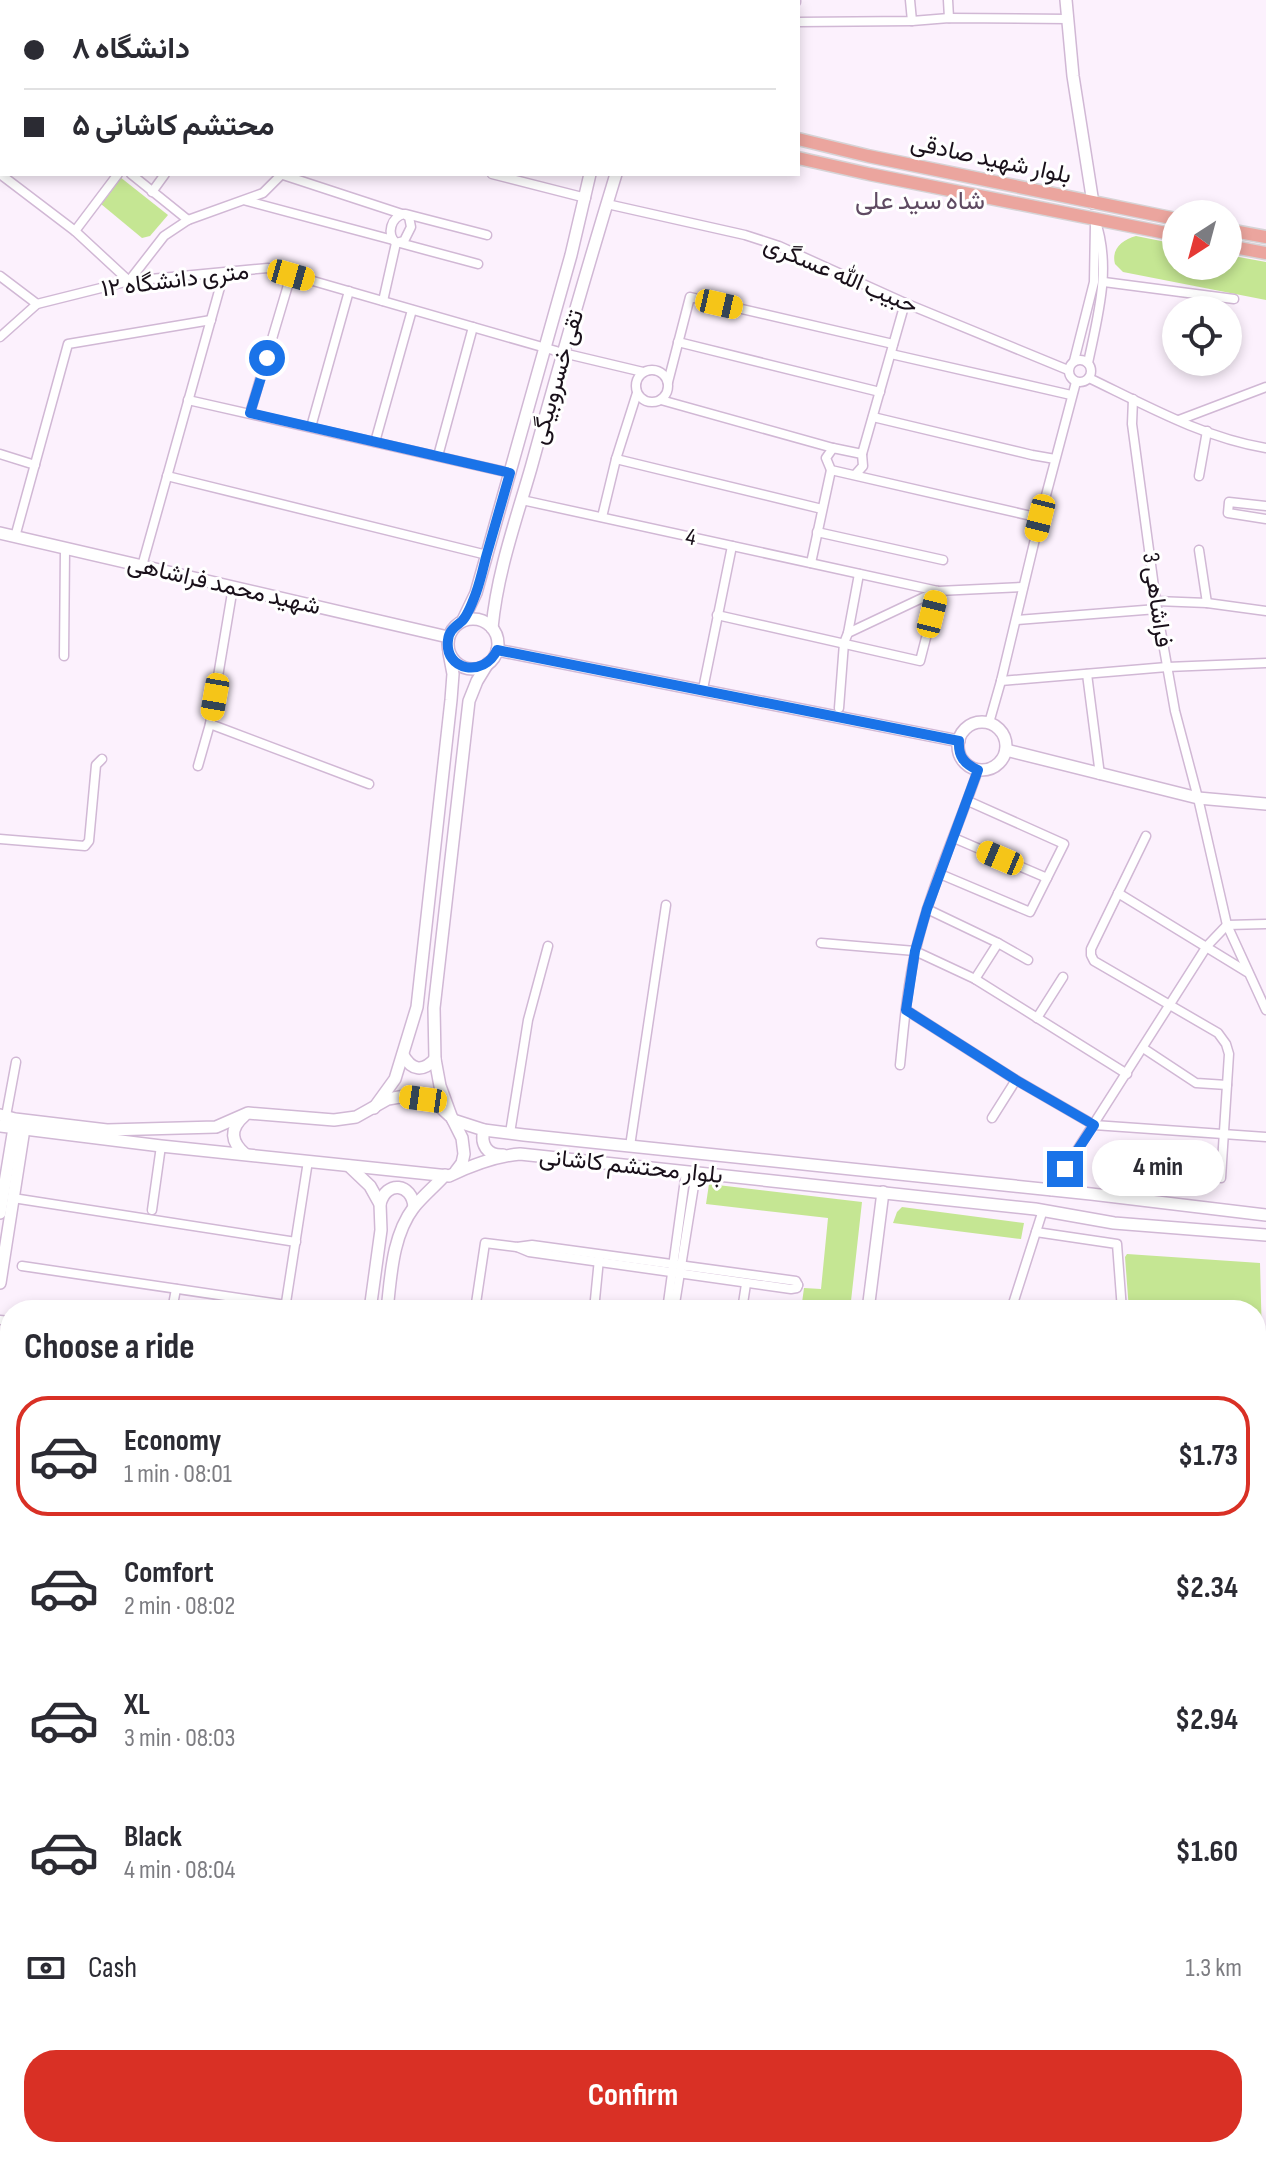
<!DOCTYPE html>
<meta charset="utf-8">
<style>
body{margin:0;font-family:"Sofia Sans Condensed",Vazirmatn,sans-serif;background:#f2f2f3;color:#2b2b33;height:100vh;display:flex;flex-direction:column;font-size:30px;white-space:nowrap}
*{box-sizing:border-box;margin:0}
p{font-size:26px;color:#7c7c81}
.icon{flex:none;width:44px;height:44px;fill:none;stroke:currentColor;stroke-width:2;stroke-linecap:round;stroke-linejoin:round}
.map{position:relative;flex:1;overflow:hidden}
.drawer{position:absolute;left:0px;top:1300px;width:1266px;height:858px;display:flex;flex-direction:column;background:#fff;border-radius:32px 32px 0 0;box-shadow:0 4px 12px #0003}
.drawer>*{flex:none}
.guide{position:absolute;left:0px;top:0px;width:800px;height:176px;box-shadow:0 4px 12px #0003;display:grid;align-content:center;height:176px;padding:0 24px;background:#fff}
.needle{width:52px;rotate:216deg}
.fabs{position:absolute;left:1162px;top:200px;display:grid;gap:16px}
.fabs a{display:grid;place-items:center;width:80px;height:80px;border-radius:50%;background:#fff;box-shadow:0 4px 12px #0003;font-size:40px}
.end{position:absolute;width:36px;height:36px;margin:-18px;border:10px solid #1a73e8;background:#fff;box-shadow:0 0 0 4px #fff}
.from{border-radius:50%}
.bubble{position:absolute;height:56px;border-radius:28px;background:#fff;box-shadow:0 4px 12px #0003;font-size:26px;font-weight:700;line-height:56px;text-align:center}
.car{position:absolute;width:24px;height:48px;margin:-24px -12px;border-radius:10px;box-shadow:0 0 6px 2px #0007;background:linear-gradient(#f5c518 24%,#345 0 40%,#f5c518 0 76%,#345 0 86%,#f5c518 0)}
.guide b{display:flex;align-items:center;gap:28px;height:76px;font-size:30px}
.guide b+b{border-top:2px solid #e1e1e2}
.guide i{width:20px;height:20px;background:#2b2b33}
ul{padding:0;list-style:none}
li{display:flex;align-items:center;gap:24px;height:120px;margin:0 16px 12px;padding:0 8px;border:4px solid transparent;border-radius:32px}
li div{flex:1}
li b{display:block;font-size:30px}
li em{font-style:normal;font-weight:700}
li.active{border-color:#d93025}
li>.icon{width:72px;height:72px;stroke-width:1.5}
h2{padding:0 24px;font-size:36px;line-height:96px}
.pay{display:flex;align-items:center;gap:20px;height:88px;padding:0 24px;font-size:30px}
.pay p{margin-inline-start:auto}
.primary-button{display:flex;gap:16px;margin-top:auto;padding:16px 24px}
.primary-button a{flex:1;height:92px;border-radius:32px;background:#d93025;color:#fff;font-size:32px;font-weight:700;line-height:92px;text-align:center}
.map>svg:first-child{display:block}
</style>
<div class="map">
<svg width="1266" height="2157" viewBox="0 0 1266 2157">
<rect width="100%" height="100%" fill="#fcf1fd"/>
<g fill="#c5e693">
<polygon points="120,177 168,215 150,236 142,238 101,204"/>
<path d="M1136,236L1176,244V266H1228V255L1266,262V300L1123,272L1115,264C1111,249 1122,240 1136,236Z"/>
<polygon points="709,1184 862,1202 850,1310 801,1310 804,1288 821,1289 828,1218 706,1204"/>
<polygon points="902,1207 1024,1223 1021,1239 893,1223 897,1212"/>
<polygon points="1127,1254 1260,1263 1263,1376 1256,1376 1256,1310 1129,1310 1125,1257"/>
</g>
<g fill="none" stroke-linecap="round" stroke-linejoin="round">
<g stroke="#d1b8d5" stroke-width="11">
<g id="minor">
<polyline points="656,0 656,2"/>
<polyline points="910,0 912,21"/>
<polyline points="948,0 949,18"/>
<polyline points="595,2 595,0"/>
<polyline points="796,2 796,0"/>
<polyline points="798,22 912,21 949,18 1068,19"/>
<polyline points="0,112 2,110"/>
<polyline points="0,174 75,231 129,281"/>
<polyline points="131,174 188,220"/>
<polyline points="280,174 402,214"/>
<polyline points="492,174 586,198"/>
<polyline points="152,192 165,174"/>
<polyline points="247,201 393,240"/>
<polyline points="607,204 745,235 779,246 905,303 1068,370"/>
<path d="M404,214L409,217L411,227L404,241L396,243C386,234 391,217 404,214Z"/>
<polyline points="406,214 487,235"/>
<polyline points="75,231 118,174"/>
<polyline points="400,243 478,264"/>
<polyline points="0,276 37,304"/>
<polyline points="129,281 164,236 188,220 263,193 282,174"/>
<polyline points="1104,282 1234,299"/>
<polyline points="383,301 396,243"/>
<polyline points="0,337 37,304 129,281 268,268 563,353 643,372"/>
<polyline points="678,342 880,392"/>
<polyline points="891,354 1071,395"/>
<circle cx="1080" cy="371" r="11"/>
<polyline points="1074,361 1094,282 1095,224"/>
<path d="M1088,363C1098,315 1112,267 1095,219"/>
<circle cx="652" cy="386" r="16"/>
<path d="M1089,378C1145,405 1204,438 1266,448"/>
<polyline points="668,382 690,297 893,344"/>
<polyline points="1133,399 1132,424 1157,609 1175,711 1198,798 1227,925 1266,1010"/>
<polyline points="188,400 510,473"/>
<polyline points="661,400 833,448"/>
<polyline points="250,413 291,275"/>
<polyline points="873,417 1032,455 1055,459"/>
<polyline points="1179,420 1266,387"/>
<polyline points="311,427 349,291"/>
<polyline points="375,442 412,310"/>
<polyline points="0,454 35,465"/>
<polyline points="862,454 905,303"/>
<polyline points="438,456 473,327"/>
<polyline points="616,459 822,509"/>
<polyline points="855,475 863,466 862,454 833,448 826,458 831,470 1040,518"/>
<polyline points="167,476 487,555"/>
<polyline points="1199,476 1207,431"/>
<polyline points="522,500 938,591"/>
<polyline points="1266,506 1229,502 1228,513 1266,519"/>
<polyline points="602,517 616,459 637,393"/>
<polyline points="817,532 943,560"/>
<polyline points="15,537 68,344 211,320"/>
<polyline points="1199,550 1207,603"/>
<polyline points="811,563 831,470"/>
<polyline points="142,566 224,273"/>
<polyline points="1156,601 1207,603 1266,611"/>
<polyline points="717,615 920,661 938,591 1023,587"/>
<polyline points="1017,620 1157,609"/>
<polyline points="848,633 859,574"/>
<polyline points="64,656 65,549"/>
<polyline points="1087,674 1100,775"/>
<polyline points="1001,681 1167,667 1266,663"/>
<polyline points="703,689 732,546"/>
<polyline points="839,708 844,643 848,633 937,591"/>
<polyline points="989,723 1001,681 1040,518 1076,382"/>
<polyline points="210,724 369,784"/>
<polyline points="198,766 210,724 233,587"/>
<polyline points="1146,836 1091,949 1091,955 1094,961 1218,1033 1226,1044 1229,1054 1221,1178"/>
<polyline points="954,838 1047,878"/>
<polyline points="0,839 85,846 89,841 96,765 102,759"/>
<polyline points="940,874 1030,912 1064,844 968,801"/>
<polyline points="1118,893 1247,972"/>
<polyline points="927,909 998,943 1028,960"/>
<polyline points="1227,925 1266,924"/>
<polyline points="821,943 915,951 975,979 1127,1074"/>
<polyline points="975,979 998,943"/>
<polyline points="906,1010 1016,1080 1094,1125 1266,1137"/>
<polyline points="1037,1018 1063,977"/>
<polyline points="1143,1048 1196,1083 1227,1085"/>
<path d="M900,1065C904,1026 907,987 916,949C930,888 958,829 978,770"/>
<polyline points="6,1116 16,1062"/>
<polyline points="992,1118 1016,1080"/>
<polyline points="510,1133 528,1020 548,946"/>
<polyline points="630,1146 666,905"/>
<polyline points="1051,1191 1207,946 1227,925"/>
<polyline points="13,1198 296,1242"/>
<polyline points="152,1210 161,1146"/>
<polyline points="1036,1232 1117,1244 1122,1310"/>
<polyline points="517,1247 529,1252 791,1289 797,1288 798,1285"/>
<polyline points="22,1266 286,1305"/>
<polyline points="285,1309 308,1161"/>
<polyline points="172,1310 176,1289"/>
<polyline points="475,1310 485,1243 517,1247 532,1245 796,1281 798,1285"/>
<polyline points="594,1310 599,1259"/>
<polyline points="667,1310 686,1172"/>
<polyline points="674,1310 696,1173"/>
<polyline points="742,1310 746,1284"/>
<polyline points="1011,1310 1043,1210"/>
<polyline points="0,1320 10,1321"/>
<polyline points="0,1384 10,1386"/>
<polyline points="0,1445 10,1447"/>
<polyline points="1256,1450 1266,1452"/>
<polyline points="0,1509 10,1510"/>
<polyline points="1256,1514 1266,1519"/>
<polyline points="0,1572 10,1574"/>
<polyline points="1256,1587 1266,1595"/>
<polyline points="0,1632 10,1634"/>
<polyline points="1256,1684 1266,1670"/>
<polyline points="0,1694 10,1696"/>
<polyline points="0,1761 10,1763"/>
<polyline points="1256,1798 1266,1776"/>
<polyline points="1256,1960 1266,1959"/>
<polyline points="1256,2053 1266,2053"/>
<polyline points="7,2139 10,2123"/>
</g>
</g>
<g stroke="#d1b8d5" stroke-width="14">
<g id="secondary">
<polyline points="1066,0 1073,76 1093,203"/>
<polyline points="0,533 448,637"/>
<circle cx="473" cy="644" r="25"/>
<polyline points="463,620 476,593 571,255 590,174"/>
<path d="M492,628C497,573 516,520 531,468C558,370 586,272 616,174"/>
<polyline points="497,650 959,741"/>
<circle cx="982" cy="746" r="24"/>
<polyline points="1006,750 1198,798 1266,804"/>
<path d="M403,1055C412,1071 423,1072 435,1059"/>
<polyline points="374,1108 395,1079 417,1007 451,700 453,674 449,653"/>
<polyline points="0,1115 15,1119 107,1130 216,1127 248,1113 334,1120 356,1117 388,1099 405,1096 423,1099 437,1104 450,1116"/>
<path d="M244,1116C229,1129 231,1142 245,1154"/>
<polyline points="453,1120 484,1130 524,1135 1091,1194 1266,1215"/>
<path d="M0,1126L161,1146L449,1176C472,1165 495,1156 520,1154L1035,1209L1114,1223L1266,1235"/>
<path d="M484,1130C480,1144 487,1156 503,1155"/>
<polyline points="349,1166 370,1186 380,1204 381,1230 370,1310"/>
<polyline points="456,1171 462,1163 464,1154 462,1138 451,1116 440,1086 435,1059 434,1008 469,701 477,681 488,663"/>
<path d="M380,1204C386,1180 412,1183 414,1207"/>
<polyline points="0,1213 14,1128"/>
<polyline points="0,1283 24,1129"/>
<path d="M387,1310C391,1276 392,1236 414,1207C423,1196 435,1186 445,1175"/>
<polyline points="868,1310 883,1192"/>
</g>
</g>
<g stroke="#d6d4d6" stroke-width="15">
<g id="primary">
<polyline points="352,0 355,2"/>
<polyline points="387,0 390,2"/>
<polyline points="798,139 868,156 1176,219"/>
<polyline points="798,158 869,174 1176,235"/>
<polyline points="1228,230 1266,237"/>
<polyline points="1228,246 1266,253"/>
<polyline points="1256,2131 1266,2131"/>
<polyline points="0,2139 10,2139"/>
<polyline points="1029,2148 1252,2148"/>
<polyline points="0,2155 778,2148"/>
</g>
</g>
<g stroke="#d6d4d6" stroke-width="17">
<polyline id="trunk" points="0,2 2,0"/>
</g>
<use href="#minor" stroke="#fff" stroke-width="8"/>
<use href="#secondary" stroke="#fff" stroke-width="11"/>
<use href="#primary" stroke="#eba59e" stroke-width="12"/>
<use href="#trunk" stroke="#e4877e" stroke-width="14"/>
</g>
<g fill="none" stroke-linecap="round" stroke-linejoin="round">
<path stroke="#1a73e8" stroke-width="10" d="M267,358L250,413L510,473C502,501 494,529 486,557C483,569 480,582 476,593C473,601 468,615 462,621C455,627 449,630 448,640C444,671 484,678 497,650L959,741C958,756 964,764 978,770L927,909L915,951L906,1010L1016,1080L1094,1125L1065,1169"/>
</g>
<g text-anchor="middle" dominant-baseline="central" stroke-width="6" stroke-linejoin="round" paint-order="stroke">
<g font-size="24" fill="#19101a" stroke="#fff">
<text transform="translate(991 159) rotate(12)">بلوار شهید صادقی</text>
<text transform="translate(841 275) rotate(23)">حبیب الله عسگری</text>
<text transform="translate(175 280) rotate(-7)">۱۲ متری دانشگاه</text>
<text transform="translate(557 377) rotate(-74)">تقی خسروبیگی</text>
<text transform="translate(691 537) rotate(12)">4</text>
<text transform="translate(224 585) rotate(13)">شهید محمد فراشاهی</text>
<text transform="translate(1157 600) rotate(82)">فراشاهی 3</text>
<text transform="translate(631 1166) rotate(6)">بلوار محتشم کاشانی</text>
</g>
<g font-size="26" fill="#5f4a62" stroke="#fff">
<text x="920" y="201">شاه سید علی</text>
</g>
</g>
</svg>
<div class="fabs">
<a><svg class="needle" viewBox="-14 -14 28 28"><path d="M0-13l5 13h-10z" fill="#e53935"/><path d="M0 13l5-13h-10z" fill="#7c7c81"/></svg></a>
<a><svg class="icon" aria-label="locate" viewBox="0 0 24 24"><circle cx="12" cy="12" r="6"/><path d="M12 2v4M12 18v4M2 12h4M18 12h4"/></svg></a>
</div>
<i class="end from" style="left:267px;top:358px"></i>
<i class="end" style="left:1065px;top:1169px"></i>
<div class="bubble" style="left:1092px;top:1140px;width:132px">4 min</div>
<i class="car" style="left:291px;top:275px;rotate:106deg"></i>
<i class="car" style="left:719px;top:304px;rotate:103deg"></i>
<i class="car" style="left:1040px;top:518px;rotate:194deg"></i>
<i class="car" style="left:932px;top:614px;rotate:14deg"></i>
<i class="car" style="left:215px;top:697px;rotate:190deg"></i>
<i class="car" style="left:1000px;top:858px;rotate:293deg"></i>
<i class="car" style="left:423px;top:1099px;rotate:278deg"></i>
<div class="guide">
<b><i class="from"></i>دانشگاه ۸</b>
<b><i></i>محتشم کاشانی ۵</b>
</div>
<section class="drawer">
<h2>Choose a ride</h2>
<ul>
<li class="active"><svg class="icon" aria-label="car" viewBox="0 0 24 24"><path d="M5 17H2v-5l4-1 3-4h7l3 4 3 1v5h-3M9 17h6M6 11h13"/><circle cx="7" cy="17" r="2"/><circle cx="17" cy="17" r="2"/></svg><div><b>Economy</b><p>1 min · 08:01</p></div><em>$1.73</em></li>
<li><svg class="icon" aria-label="car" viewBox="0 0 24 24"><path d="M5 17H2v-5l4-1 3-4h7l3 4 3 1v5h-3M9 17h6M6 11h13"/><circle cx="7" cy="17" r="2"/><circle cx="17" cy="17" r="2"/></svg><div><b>Comfort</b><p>2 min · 08:02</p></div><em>$2.34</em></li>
<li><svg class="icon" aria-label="car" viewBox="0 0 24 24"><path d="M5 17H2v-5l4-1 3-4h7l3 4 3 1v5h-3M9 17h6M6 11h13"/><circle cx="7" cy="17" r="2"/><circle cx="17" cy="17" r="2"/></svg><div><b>XL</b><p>3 min · 08:03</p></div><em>$2.94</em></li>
<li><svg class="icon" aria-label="car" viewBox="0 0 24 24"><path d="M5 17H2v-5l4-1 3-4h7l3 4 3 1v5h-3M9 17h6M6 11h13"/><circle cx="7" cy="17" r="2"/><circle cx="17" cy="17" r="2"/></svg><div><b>Black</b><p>4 min · 08:04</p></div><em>$1.60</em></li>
</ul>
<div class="pay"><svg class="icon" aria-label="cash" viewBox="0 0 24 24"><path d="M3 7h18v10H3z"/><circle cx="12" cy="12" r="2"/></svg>Cash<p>1.3 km</p></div>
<div class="primary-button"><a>Confirm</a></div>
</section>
</div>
